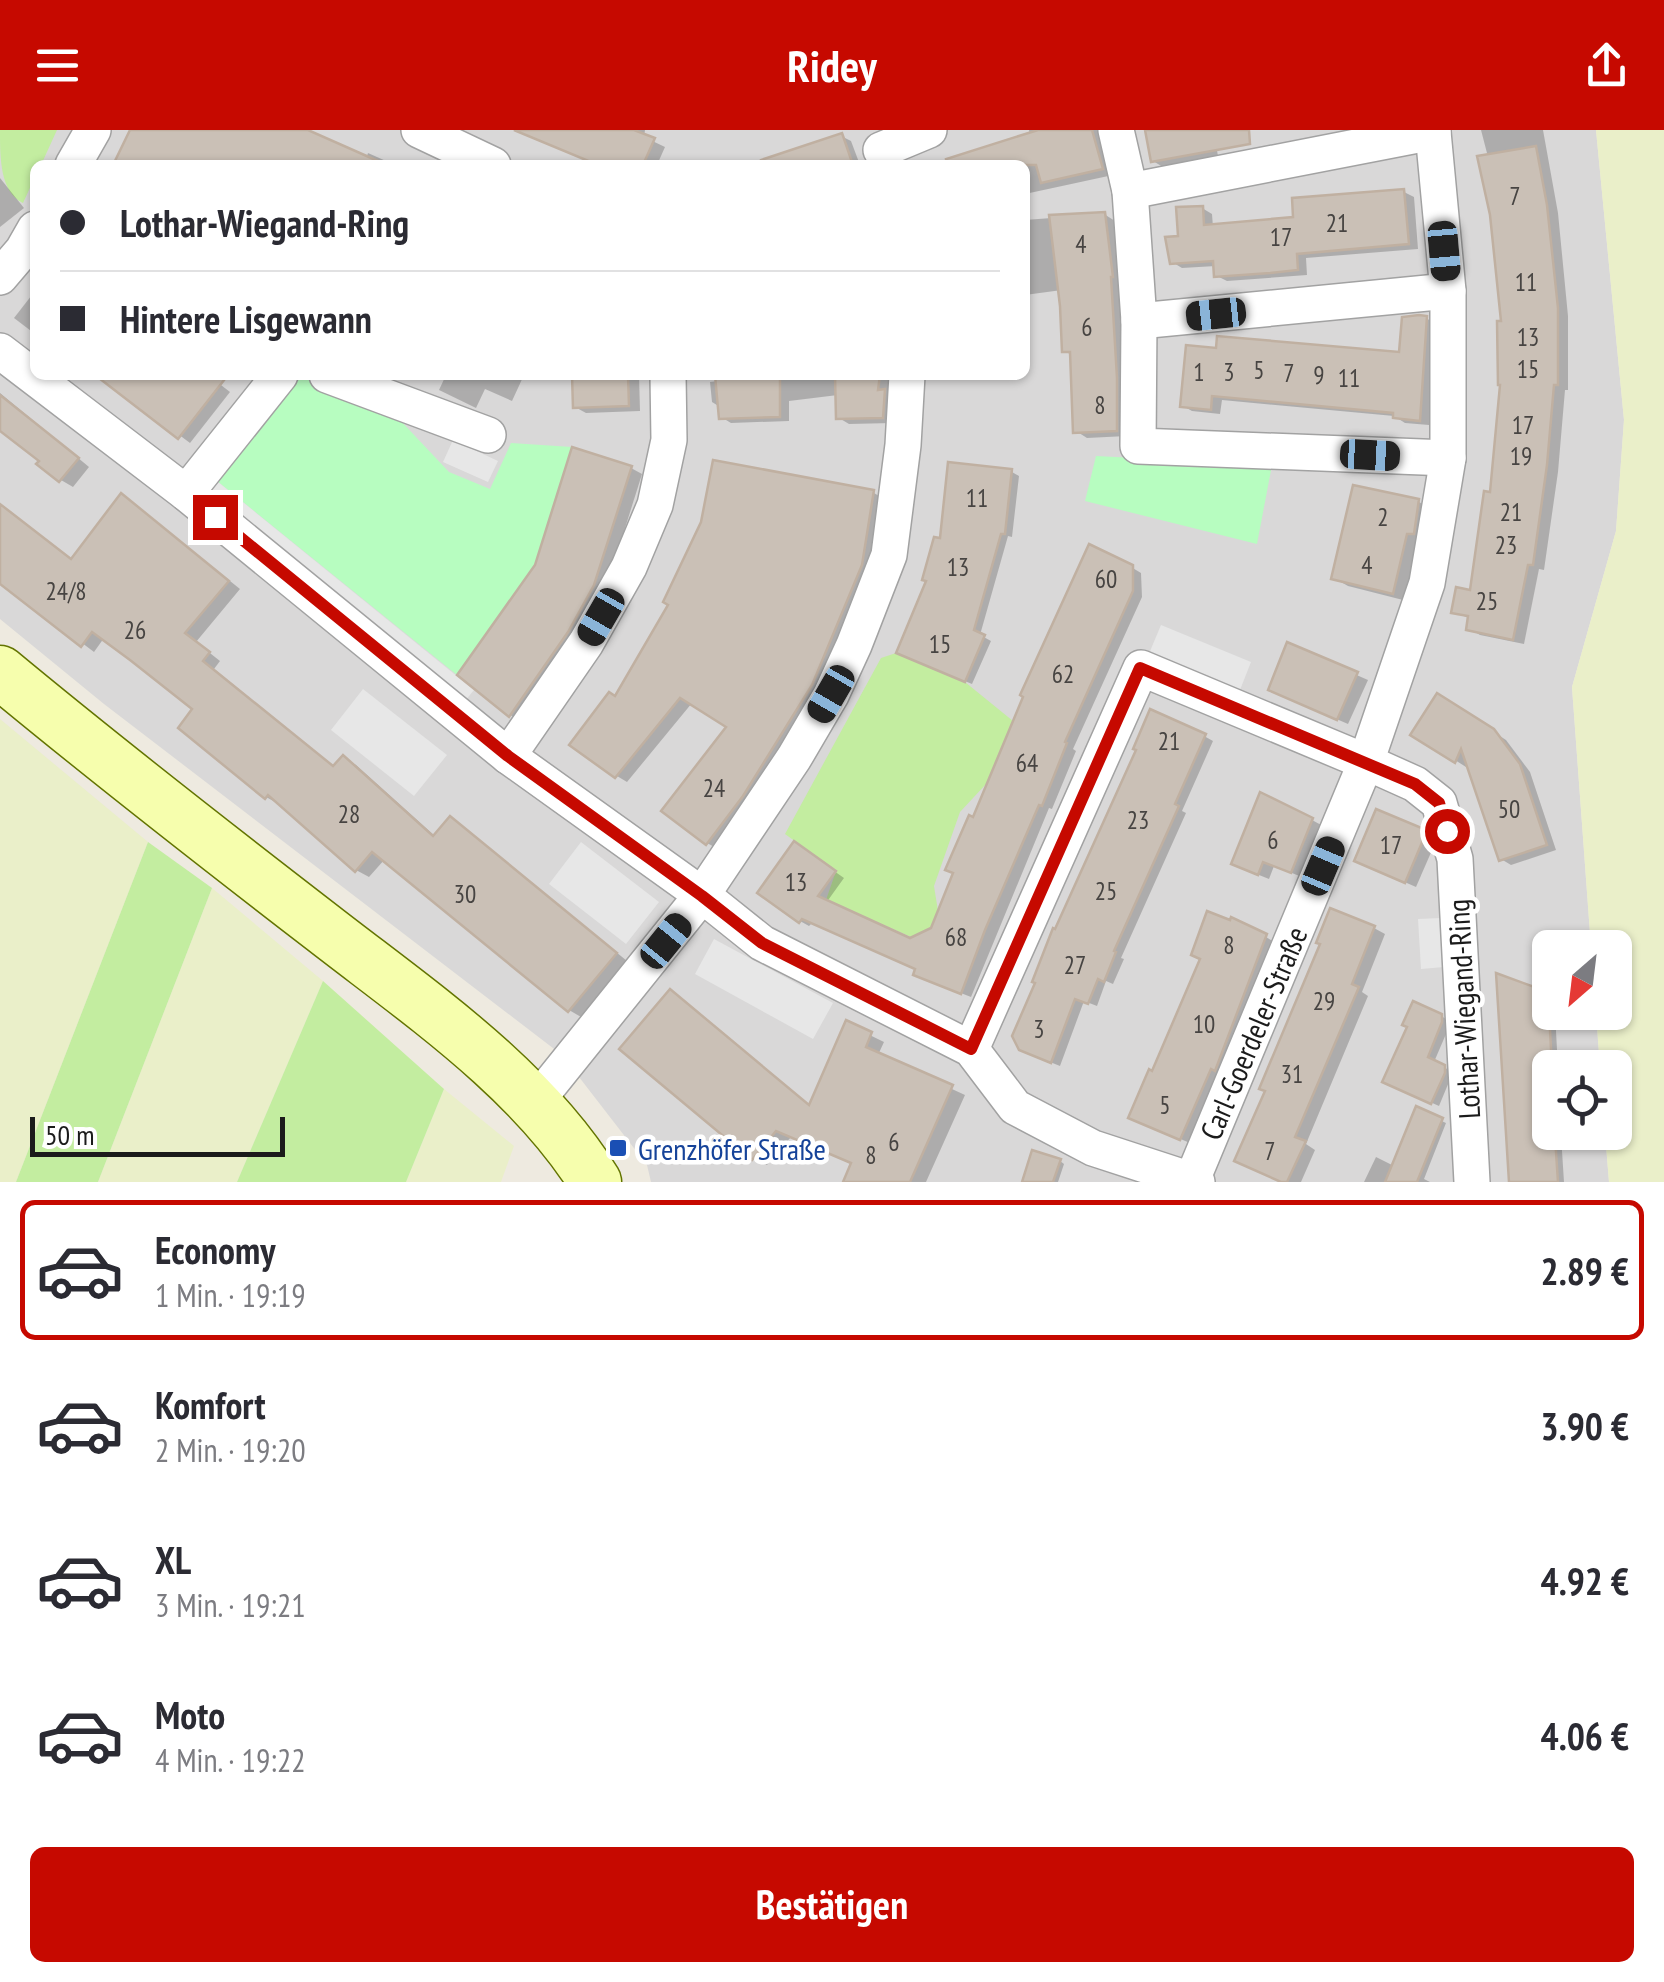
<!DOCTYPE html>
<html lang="de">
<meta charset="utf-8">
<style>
body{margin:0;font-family:"PT Sans Narrow",sans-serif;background:#f2f2f3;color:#2b2b33;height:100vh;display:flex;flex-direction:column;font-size:38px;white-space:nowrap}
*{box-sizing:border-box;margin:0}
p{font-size:32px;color:#7c7c81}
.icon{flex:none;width:55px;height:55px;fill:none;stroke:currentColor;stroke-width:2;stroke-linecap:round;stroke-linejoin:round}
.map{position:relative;height:1052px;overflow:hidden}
.details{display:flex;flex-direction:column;background:#fff;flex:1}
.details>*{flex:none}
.banner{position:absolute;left:30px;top:30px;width:1000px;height:220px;border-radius:15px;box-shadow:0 2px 8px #0004;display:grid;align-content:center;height:220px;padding:0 30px;background:#fff}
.needle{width:65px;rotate:208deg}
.fabs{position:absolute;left:1532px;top:800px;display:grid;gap:20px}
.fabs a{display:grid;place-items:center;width:100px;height:100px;border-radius:15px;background:#fff;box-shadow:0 2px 8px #0004;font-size:50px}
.scale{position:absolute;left:30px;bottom:25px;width:255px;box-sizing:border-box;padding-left:10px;border:5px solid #1b1b1b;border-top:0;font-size:28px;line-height:35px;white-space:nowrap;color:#1b1b1b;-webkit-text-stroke:8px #fff;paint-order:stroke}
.end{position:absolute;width:45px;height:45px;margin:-22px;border:12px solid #c60900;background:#fff;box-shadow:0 0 0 5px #fff}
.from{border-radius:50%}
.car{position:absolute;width:30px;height:60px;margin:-30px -15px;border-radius:12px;box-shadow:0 0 8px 2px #0007;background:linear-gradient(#222 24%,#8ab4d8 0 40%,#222 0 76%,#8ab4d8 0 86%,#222 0)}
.banner b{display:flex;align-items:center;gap:35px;height:95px;font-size:38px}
.banner b+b{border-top:2px solid #e1e1e2}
.banner i{width:25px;height:25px;background:#2b2b33}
ul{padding:18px 0 0;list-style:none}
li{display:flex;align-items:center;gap:30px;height:140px;margin:0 20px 15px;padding:0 10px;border:5px solid transparent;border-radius:15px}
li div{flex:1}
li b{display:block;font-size:38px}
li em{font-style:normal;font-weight:700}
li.selected{border-color:#c60900}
li>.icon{width:90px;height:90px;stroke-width:1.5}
.primary-button{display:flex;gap:20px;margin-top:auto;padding:20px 30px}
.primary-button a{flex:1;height:115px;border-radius:15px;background:#c60900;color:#fff;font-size:40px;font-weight:700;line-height:115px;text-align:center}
header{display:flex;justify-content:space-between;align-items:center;height:130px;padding:0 30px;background:#c60900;color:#fff;font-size:45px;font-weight:700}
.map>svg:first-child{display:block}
</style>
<header><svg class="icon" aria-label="menu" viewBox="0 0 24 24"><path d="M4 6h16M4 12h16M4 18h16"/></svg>Ridey<svg class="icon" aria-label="share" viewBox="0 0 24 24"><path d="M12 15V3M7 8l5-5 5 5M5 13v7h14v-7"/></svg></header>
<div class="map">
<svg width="1664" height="1052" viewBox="0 0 1664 1052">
<rect width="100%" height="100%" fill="#eeeae0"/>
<path fill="#d9d8d8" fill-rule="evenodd" d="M0,0H1596L1624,290L1616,401L1572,557L1591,817L1550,818V882L1596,883L1600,937L1550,938V1002L1605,1003L1609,1052H651L647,1035L562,925L104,574L0,489ZM35,35H1025V245H35Z"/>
<g fill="#eaefc9">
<polygon points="1596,0 1664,0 1664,1052 1609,1052 1605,1003 1615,1002 1615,938 1600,937 1596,883 1615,882 1615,818 1591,817 1572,557 1616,401 1624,290"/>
<polygon points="0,589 148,712 16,1052 0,1052"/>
<polygon points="212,758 323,851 237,1052 98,1052"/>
<polygon points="444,959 514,1016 501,1052 406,1052"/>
</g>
<g fill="#c3eda0">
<path d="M0,0H57L41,35H35V47L23,73C0,62 0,28 0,0Z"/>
<polygon points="896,523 965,552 1013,591 987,653 960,682 934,756 938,781 925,813 826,770 836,741 785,704 881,528"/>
<polygon points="148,712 212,758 98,1052 16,1052"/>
<polygon points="323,851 444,959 406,1052 237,1052"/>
</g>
<g fill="#b7fdc0">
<polygon points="300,245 399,289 449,342 490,359 511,313 572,317 536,434 457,545 212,347"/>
<polygon points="1096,326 1272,335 1257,414 1085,371"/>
</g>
<g fill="#e7e7e7">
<polygon points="453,310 498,331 488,352 443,332"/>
<polygon points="212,347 474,560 460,577 198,365"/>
<polygon points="1161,495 1251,532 1238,565 1148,526"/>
<polygon points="363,559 447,625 414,666 331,600"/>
<polygon points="581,712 659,772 626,814 549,754"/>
<polygon points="1441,788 1444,837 1421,839 1418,789"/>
<polygon points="714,809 833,873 813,909 695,844"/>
</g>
<g fill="#0003">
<polygon points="136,0 304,0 366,29 368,23 395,35 116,35"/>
<polygon points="559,0 645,0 644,7 665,17 657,35 598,35 553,15"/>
<polygon points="1029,0 1100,0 1113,45 1025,64 1025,35 934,35 1030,5"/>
<polygon points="1147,0 1232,0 1214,4 1218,26 1163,37 1153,31"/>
<polygon points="1481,0 1543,0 1558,83 1568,186 1568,260 1565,260 1558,342 1544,440 1539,439 1524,514 1480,505 1468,498 1470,489 1454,481 1472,463 1493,365 1502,255 1504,194 1488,27"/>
<polygon points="841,6 851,11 860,35 798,35"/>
<polygon points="0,48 24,78 0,97"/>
<polygon points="1404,62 1414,67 1418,119 1306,128 1307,145 1227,151 1217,146 1216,136 1182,138 1172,132 1180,108 1202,78 1212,84 1213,97 1296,90"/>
<polygon points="1104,84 1115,91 1123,152 1127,306 1087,308 1076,301 1073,226 1065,221 1062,160 1025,165 1025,88 1025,90"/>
<polygon points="35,161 35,204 14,188"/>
<polygon points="1426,188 1436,194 1429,295 1405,293 1394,286 1222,270 1220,284 1192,281 1183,276 1188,217 1401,225"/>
<polygon points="99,245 208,245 230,262 190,313"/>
<polygon points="446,245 524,245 512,271 485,259 476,278 439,260"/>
<polygon points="574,245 639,245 640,281 586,283 575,277"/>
<polygon points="717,245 889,245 888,264 894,268 893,293 849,294 839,288 838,265 789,271 789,291 731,293 721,287 720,277 712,272 710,252 718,251"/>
<polygon points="0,263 89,337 73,357 61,350 42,331 0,297"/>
<polygon points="631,338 642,344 605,462 521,591 510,585"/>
<polygon points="1012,342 1019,346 1012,407 1008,406 980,505 991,511 972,554 905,526 942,412"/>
<polygon points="874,363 884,369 873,441 823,561 718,719 707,713 729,597 692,573 627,652 617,646 616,569 672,475 704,393"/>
<polygon points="1419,372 1433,380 1407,471 1348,456 1334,448"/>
<polygon points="133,373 240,459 196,512 220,531 214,539 335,638 344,628 356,635 436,707 451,689 463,696 627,831 581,887 569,880 385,729 369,747 356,740 279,674 266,667 196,579 104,508 94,522 0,451 0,382 72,431"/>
<polygon points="1131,437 1141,443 1142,467 1073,619 1076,621 1052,679 1049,678 971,867 925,849 917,839 812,793 809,796 800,791 804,720 844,748 826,773 910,810 933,800 975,690"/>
<polygon points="1288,515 1368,550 1348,594 1281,565"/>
<polygon points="1448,572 1506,610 1530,642 1556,720 1511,735 1501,729 1468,632 1466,637 1414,604"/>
<polygon points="1204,606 1213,611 1182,681 1186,683 1121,828 1124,829 1113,854 1106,851 1097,876 1084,871 1060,936 1030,924"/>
<polygon points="1312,690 1323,696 1302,747 1274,736 1269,749 1244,739"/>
<polygon points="1423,701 1435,708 1436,711 1416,757 1368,736"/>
<polygon points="1374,798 1385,804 1362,862 1368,866 1306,1014 1315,1020 1301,1052 1284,1052 1268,961"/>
<polygon points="1266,807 1274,812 1190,1013 1140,992 1153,944"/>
<polygon points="670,862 683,870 812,977 847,894 884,912 878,925 965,965 926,1052 845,1052 853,1034 791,1007 767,1035 754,1028 623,919"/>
<polygon points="1547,864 1550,866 1550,882 1555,882 1558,938 1550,938 1550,1002 1565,1002 1561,1005 1564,1052 1512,1052"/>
<polygon points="1441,886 1448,890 1449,897 1434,932 1451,941 1451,947 1439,976 1392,955"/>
<polygon points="1418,980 1446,993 1424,1049 1430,1052 1364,1052 1376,1027 1394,1036"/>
<polygon points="1060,1031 1064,1034 1058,1052 1039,1052"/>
</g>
<g fill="#cac0b6" stroke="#c0b0a1" stroke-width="2.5">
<polygon points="130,0 308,0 387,35 113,35"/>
<polygon points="514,0 634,0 655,8 643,35 598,35"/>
<polygon points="1038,0 1092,0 1103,39 1041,53 1036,35 947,35 946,29"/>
<polygon points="1145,0 1249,0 1250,14 1151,32"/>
<polygon points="842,3 853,35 762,35 761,30"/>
<polygon points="1536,16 1547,75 1558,178 1558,255 1554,255 1547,335 1533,435 1528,435 1513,510 1466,500 1468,486 1451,483 1456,457 1470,460 1484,361 1490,362 1500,255 1498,255 1497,191 1501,191 1490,85 1477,26"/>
<polygon points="1404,59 1409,114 1297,124 1298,140 1270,143 1214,147 1213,131 1170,134 1165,107 1178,106 1176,77 1203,76 1204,95 1293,87 1292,68"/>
<polygon points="1105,82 1113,147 1111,147 1117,248 1117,301 1073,303 1070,222 1062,222 1060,176 1049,85"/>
<polygon points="1419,185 1427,186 1420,291 1393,288 1393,283 1212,266 1211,280 1180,277 1186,215 1216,218 1217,206 1399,222 1402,187"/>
<polygon points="95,245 228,245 178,309"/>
<polygon points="572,245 628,245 629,276 573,278"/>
<polygon points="715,245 780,245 780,287 719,289"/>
<polygon points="835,245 880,245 878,260 885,259 883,288 836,289"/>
<polygon points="0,265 79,328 59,352 36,334 39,331 0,301"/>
<polygon points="572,317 632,336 594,455 568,502 509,587 457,545 535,435"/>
<polygon points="713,330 874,360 862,435 812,555 743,666 706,715 661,681 726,597 680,568 615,648 569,615 609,562 615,566 668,475 663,472 701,392"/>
<polygon points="948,332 1012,339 1005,404 1001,404 974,500 985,505 965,552 896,523 926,451 922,450 934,407 940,408"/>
<polygon points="1353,355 1419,369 1414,404 1407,404 1393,464 1331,449"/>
<polygon points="121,363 229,451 185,503 210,522 203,531 333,636 343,625 433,706 450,686 617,823 568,882 372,722 355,742 268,665 265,669 178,598 192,579 130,530 92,502 81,517 0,454 0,374 71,429"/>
<polygon points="1089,414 1133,435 1133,461 1065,612 1067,613 1042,676 1039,675 985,800 961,864 913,845 915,839 802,789 799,793 757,763 794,711 836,741 818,766 910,808 931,798 953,743 945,740 969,685 973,687 1023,567 1020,565"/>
<polygon points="1287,512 1358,542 1337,590 1268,560"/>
<polygon points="1437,563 1494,599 1520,634 1547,715 1499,731 1461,619 1455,633 1410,605"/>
<polygon points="1150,579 1206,604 1175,674 1179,676 1114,821 1116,822 1104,852 1098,849 1088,874 1075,869 1051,933 1019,920 1012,906 1035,853 1032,852 1053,798 1055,799 1136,620 1133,619"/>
<polygon points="1260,662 1313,688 1291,743 1263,732 1258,745 1231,734"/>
<polygon points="1376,679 1424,699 1426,703 1405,753 1354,731"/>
<polygon points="1330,778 1375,796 1352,854 1359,857 1295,1007 1306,1011 1287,1052 1281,1052 1234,1031 1265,961 1259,959 1320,814 1316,813"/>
<polygon points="1207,781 1230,790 1231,787 1267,804 1215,941 1211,939 1180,1010 1128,988 1149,939 1152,941 1200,829 1191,825"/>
<polygon points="1496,843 1548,862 1552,938 1550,938 1550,1008 1555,1007 1558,1052 1509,1052"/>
<polygon points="670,859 809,975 846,890 872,902 866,917 953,955 910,1052 843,1052 851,1033 776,1001 752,1030 619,919"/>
<polygon points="1413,871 1442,884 1442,892 1428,927 1445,935 1445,943 1431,974 1382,952 1407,897 1402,895"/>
<polygon points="1416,976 1443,988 1417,1052 1385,1052"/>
<polygon points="1032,1020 1061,1029 1053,1052 1022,1052"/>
</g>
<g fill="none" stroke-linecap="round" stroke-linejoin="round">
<g stroke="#a2a2a2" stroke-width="38">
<g id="street">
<polyline points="419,0 493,35"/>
<polyline points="1116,0 1130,61 1139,191 1138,316 1448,328"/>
<polyline points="881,20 929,0"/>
<polyline points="73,35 93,0"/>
<polyline points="1130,61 1433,2"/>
<polyline points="0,147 23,120 35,99"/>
<polyline points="1139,191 1448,161"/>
<polyline points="0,221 186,363 508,626 702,765 762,813 971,919 1015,977 1093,1018 1197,1052"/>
<polyline points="327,245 488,305"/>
<polyline points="186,363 280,245"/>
<polyline points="508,626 586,513 629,437 655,375 669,310 668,245"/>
<polyline points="971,919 1141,538 1366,632 1415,654 1439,673 1455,729 1472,1052"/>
<polyline points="534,974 702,765 794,628 831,565 854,515 889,425 903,315 907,245"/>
<polyline points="1192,1050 1366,632 1427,453 1448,328 1448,161 1433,2 1430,0"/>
</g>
</g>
<g stroke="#637400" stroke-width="55">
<path id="secondary" d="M0,542C106,630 214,714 323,798C418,872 531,948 595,1052"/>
</g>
<use href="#street" stroke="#fff" stroke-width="35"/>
<use href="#secondary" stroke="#f6fead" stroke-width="52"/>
</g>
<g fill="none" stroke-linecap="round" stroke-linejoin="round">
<polyline stroke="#c60900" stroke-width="12" points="215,387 508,626 702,766 762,813 971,919 1140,538 1415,654 1439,673 1447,701"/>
</g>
<rect fill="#1a4fb4" stroke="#fff" stroke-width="4" x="608" y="1008" width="20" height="20" rx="5"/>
<g text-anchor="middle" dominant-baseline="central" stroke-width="9" stroke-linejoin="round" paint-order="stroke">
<g font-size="25" fill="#474442">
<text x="1515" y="66">7</text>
<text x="1337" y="93">21</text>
<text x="1281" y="107">17</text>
<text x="1081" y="114">4</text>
<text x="1526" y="152">11</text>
<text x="1087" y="197">6</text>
<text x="1528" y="207">13</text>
<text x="1528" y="239">15</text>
<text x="1259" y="240">5</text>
<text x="1199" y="242">1</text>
<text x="1229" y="242">3</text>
<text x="1289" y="243">7</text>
<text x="1319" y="245">9</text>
<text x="1349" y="248">11</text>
<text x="1100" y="275">8</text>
<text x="1523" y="295">17</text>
<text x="1521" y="326">19</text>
<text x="977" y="368">11</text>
<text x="1511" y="382">21</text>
<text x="1383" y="387">2</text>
<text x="1506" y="415">23</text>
<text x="1367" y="435">4</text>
<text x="958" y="437">13</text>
<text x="1106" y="449">60</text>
<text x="66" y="461">24/8</text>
<text x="1487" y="471">25</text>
<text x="135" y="500">26</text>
<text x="940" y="514">15</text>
<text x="1063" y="544">62</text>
<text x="1169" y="611">21</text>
<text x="1027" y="633">64</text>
<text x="714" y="658">24</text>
<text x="1509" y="679">50</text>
<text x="349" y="684">28</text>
<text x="1138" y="690">23</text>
<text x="1273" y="710">6</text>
<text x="1391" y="715">17</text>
<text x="796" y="752">13</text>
<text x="1106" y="761">25</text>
<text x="465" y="764">30</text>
<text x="956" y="807">68</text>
<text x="1229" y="815">8</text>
<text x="1075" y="835">27</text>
<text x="1324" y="871">29</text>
<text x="1204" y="894">10</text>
<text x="1039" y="899">3</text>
<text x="1292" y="944">31</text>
<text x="1165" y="975">5</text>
<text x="894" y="1012">6</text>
<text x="1270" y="1021">7</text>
<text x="871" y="1025">8</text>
</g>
<g font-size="30" fill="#1b1b1b" stroke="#fff">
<text transform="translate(1463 879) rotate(-93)">Lothar-Wiegand-Ring</text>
<text transform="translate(1253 903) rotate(-67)">Carl-Goerdeler-Straße</text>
</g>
<g font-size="30" fill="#164399" stroke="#fff" text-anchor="start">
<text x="638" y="1018">Grenzhöfer Straße</text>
</g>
</g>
</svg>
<div class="fabs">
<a><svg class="needle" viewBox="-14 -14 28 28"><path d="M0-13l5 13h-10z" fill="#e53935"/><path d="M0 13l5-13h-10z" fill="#7c7c81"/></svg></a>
<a><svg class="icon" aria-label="locate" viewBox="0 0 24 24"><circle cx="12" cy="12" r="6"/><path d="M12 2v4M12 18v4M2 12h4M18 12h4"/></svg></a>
</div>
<div class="scale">50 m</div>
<i class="end from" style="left:1447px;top:701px"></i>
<i class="end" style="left:215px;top:387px"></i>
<i class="car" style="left:1444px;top:121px;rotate:175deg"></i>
<i class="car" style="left:1216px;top:184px;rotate:264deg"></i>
<i class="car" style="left:1370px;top:325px;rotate:93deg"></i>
<i class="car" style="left:601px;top:487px;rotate:210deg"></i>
<i class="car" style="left:831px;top:564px;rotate:210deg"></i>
<i class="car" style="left:1323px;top:736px;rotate:23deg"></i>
<i class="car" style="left:666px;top:811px;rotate:39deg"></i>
<div class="banner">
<b><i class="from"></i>Lothar-Wiegand-Ring</b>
<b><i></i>Hintere Lisgewann</b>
</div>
</div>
<section class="details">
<ul>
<li class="selected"><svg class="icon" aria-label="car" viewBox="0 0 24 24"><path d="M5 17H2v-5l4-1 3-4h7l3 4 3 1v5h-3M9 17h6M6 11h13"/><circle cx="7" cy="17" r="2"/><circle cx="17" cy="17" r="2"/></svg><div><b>Economy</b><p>1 Min. · 19:19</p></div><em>2.89 €</em></li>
<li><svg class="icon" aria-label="car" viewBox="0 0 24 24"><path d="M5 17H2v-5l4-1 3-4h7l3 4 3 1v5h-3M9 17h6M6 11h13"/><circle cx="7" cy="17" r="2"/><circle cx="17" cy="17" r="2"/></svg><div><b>Komfort</b><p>2 Min. · 19:20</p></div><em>3.90 €</em></li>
<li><svg class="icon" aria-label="car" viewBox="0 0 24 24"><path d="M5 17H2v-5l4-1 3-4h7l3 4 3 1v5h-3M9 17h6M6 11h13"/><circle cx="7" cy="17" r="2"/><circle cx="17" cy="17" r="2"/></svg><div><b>XL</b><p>3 Min. · 19:21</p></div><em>4.92 €</em></li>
<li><svg class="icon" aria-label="car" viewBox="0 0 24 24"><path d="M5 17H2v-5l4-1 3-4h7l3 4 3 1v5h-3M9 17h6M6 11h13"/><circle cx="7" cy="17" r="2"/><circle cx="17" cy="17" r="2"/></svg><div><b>Moto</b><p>4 Min. · 19:22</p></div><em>4.06 €</em></li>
</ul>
<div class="primary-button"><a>Bestätigen</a></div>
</section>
